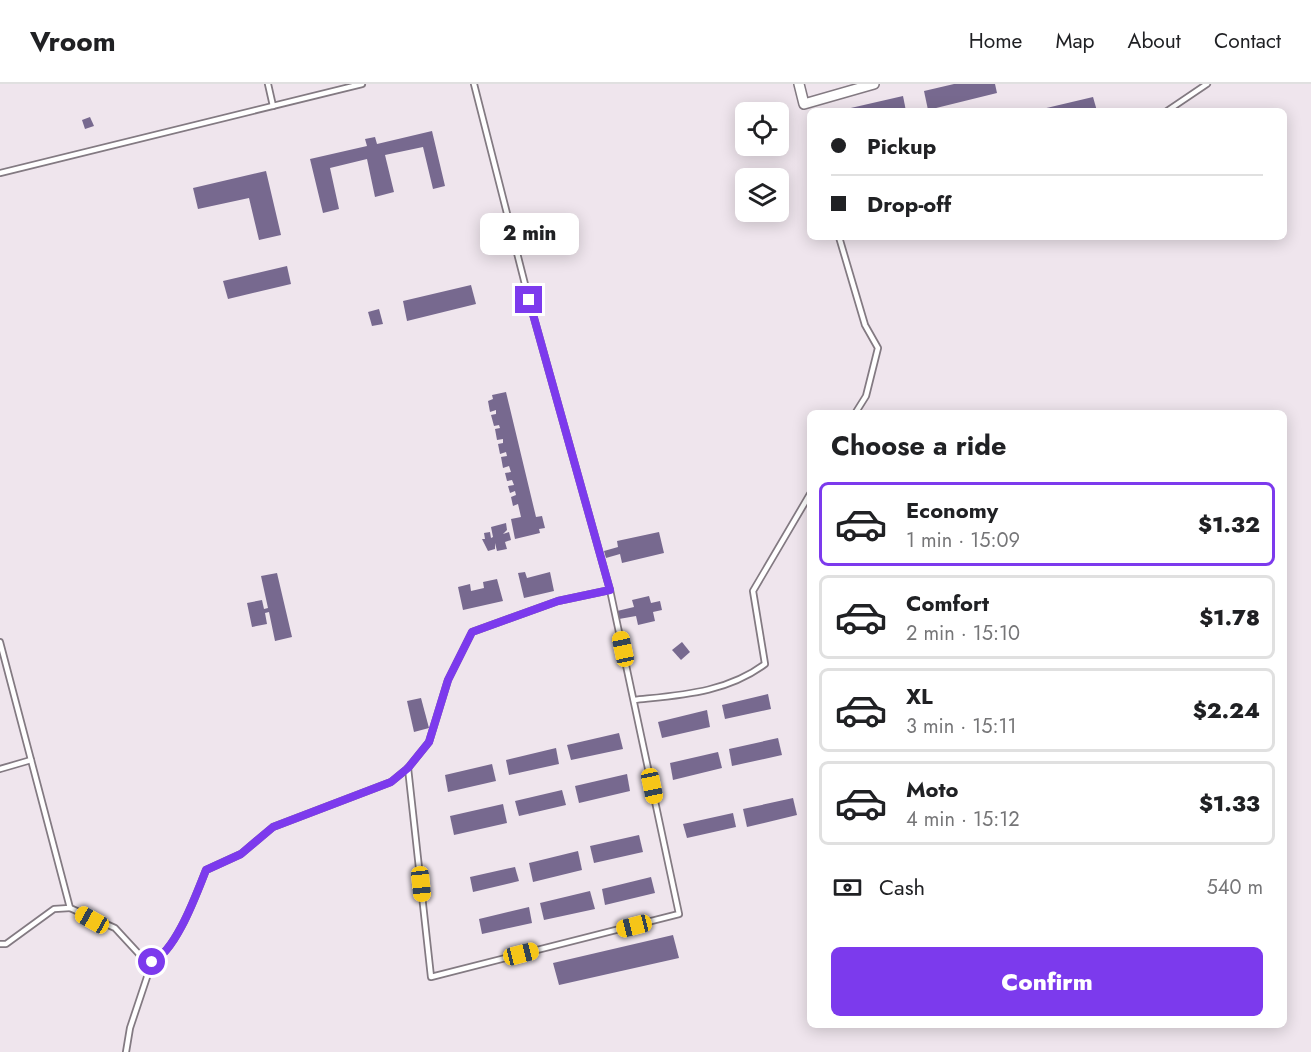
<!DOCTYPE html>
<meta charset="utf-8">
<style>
body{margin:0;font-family:Jost,sans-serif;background:#f2f2f2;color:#202124;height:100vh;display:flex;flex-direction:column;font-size:22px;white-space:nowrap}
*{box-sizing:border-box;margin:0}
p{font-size:20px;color:#757577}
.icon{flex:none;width:33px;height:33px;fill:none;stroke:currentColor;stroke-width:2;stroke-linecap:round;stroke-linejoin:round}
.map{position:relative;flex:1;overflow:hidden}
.drawer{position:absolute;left:807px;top:326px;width:480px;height:618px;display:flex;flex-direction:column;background:#fff;border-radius:9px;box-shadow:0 3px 15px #0003}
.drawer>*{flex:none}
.hud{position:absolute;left:807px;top:24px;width:480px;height:132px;border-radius:9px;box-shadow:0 3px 15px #0003;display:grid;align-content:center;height:132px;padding:0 24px;background:#fff}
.tools{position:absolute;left:735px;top:18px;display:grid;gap:12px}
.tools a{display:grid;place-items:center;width:54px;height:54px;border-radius:9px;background:#fff;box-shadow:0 3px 15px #0003;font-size:30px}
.end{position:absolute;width:27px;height:27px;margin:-14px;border:8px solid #7c3aed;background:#fff;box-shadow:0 0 0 3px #fff}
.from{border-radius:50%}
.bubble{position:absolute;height:42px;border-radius:9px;background:#fff;box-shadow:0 3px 15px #0003;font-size:20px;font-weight:800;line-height:42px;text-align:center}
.car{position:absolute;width:18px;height:36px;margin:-18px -9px;border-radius:8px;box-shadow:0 0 4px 2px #0007;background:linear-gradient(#f5c518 24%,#345 0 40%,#f5c518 0 76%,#345 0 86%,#f5c518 0)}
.hud b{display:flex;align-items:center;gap:21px;height:57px;font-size:22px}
.hud b+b{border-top:2px solid #e0e0e0}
.hud i{width:15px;height:15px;background:#202124}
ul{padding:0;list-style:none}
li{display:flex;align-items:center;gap:18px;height:84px;margin:0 12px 9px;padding:0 12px;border:3px solid #e0e0e0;border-radius:9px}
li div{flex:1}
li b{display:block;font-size:22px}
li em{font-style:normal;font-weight:800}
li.on{border-color:#7c3aed}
li>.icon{width:54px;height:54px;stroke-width:1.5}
h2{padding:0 24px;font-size:27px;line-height:72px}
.pay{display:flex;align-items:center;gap:15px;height:66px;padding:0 24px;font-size:22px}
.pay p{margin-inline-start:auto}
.action{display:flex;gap:12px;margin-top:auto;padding:12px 24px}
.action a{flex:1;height:69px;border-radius:9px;background:#7c3aed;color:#fff;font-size:24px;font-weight:800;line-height:69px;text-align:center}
header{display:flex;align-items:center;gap:36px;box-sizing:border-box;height:84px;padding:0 30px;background:#fff;border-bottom:2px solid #e0e0e0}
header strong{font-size:28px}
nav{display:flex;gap:33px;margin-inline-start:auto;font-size:21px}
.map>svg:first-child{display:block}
</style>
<header>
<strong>Vroom</strong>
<nav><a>Home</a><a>Map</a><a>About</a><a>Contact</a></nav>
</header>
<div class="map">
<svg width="1311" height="968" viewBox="0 0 1311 968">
<rect width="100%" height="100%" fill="#efe5ed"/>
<g fill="#77698f">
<polygon points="954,0 995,0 997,9 928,26 924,7"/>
<polygon points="903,12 906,27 842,27 842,26"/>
<polygon points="1093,13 1097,27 1038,27 1038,26"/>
<polygon points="90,33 94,42 85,45 82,36"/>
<polygon points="432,47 445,102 433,105 423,63 385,71 394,108 375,113 367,75 330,84 339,125 323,129 310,75 367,62 365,55 375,53 377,60"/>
<polygon points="266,87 281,151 259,156 249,114 198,125 193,104"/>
<polygon points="287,182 291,200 228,215 223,197"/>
<polygon points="471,201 476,220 407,237 403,217"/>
<polygon points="379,225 383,240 372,242 368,228"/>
<polygon points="506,308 536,433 542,432 545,444 539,445 540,449 515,455 511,435 521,433 518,420 513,422 511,413 516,411 515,407 510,409 508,402 514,401 512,396 507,397 505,389 511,388 509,382 503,384 501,373 507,372 506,368 500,370 498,360 503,359 503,355 497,356 495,345 500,344 499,341 494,342 491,331 496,330 496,326 490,328 488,317 493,315 492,311"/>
<polygon points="506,439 507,446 503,450 509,448 511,456 505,458 507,465 497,467 495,459 495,465 488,467 482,455 485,455 484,449 490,448 491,454 493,453 491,443"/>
<polygon points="659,448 664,469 622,479 620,470 606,474 604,467 618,463 617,457"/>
<polygon points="525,488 527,494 550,488 554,507 524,514 518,489"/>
<polygon points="277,489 292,553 275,557 269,528 265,529 267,540 252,543 247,519 262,516 264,525 268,524 261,492"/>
<polygon points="497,495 503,517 463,526 458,503 470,500 471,507 484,504 483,498"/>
<polygon points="649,512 651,519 660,517 662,526 653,528 655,537 638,541 636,532 619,535 617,527 634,523 632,516"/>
<polygon points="682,558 690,568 681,576 672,566"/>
<polygon points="768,610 771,625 725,635 722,621"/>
<polygon points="421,614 429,644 414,648 407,617"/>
<polygon points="707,626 710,643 662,654 658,638"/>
<polygon points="619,649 623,665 571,676 567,661"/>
<polygon points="778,654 782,671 732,682 729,665"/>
<polygon points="556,664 559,680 509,691 506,676"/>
<polygon points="718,668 722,684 673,696 670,679"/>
<polygon points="492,680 496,697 448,708 445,691"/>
<polygon points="627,690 630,707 579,719 575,702"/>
<polygon points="562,706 566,721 519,732 515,717"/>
<polygon points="793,714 797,731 747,743 743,725"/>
<polygon points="503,720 507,739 454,751 450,732"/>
<polygon points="733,729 736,743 687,754 683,740"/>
<polygon points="639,751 643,768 594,779 590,762"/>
<polygon points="578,767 582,786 533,798 529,779"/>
<polygon points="515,783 519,797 473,808 470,793"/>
<polygon points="651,793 655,809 605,821 602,805"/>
<polygon points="590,807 595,825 544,836 540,819"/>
<polygon points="529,823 532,839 482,850 479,835"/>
<polygon points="673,851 679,874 559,901 553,879"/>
</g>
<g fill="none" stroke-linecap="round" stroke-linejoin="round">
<g stroke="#837a82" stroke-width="8">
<g id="lane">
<polyline points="268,0 273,22"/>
<polyline points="1167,27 1207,0"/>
<polyline points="0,89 362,0"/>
<polyline points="839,153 865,241 878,264 866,312 856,328"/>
<path d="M0,558L70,824L115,844L139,870L152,878C176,867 196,811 206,786L241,770L273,743L391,698L408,684L429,658L448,596L472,548L558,517L610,506"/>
<path d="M634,616C680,611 726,609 765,580L753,507L810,410"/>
<polyline points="408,684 431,893 679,830 610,506 529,216 474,0"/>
<polyline points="0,685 31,676"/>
<polyline points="0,860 6,860 54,825 70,824"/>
<polyline points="126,968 130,944 152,878"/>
</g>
</g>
<g stroke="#837a82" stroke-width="12">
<polyline id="street" points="799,0 804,20 874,0"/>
</g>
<use href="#lane" stroke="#fff" stroke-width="4.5"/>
<use href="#street" stroke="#fff" stroke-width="9"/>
</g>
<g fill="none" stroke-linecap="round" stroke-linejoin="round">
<path stroke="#7c3aed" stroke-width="8" d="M152,878C176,867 196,811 206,786L241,770L273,743L391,698L408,684L429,658L448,596L472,548L558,517L610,506L529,216"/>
</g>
</svg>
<div class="tools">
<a><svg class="icon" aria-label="locate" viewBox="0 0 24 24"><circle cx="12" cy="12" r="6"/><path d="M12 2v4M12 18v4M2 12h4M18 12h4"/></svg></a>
<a><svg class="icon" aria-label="layers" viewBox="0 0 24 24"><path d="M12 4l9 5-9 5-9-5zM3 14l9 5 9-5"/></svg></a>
</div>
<i class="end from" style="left:152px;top:878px"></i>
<i class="end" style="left:529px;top:216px"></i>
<div class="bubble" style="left:480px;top:129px;width:99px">2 min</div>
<i class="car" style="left:623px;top:565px;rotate:348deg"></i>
<i class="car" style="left:652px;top:702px;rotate:168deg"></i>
<i class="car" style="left:421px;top:800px;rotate:174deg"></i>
<i class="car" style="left:92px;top:836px;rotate:299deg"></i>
<i class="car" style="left:634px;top:842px;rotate:256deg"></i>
<i class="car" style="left:521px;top:870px;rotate:76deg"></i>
<div class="hud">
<b><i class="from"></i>Pickup</b>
<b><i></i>Drop-off</b>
</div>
<section class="drawer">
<h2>Choose a ride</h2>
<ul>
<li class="on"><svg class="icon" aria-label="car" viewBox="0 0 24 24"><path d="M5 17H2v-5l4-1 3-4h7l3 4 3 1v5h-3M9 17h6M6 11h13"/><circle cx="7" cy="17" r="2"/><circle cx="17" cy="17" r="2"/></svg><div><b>Economy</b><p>1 min · 15:09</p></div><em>$1.32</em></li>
<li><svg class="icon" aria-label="car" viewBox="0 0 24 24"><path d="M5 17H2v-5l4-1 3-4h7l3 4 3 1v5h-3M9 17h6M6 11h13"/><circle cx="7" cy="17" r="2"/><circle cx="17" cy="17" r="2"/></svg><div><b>Comfort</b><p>2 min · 15:10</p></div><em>$1.78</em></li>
<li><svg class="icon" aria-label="car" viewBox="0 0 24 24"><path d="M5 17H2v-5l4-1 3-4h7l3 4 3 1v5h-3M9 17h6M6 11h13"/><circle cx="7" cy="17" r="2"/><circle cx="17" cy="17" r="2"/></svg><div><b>XL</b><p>3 min · 15:11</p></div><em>$2.24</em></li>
<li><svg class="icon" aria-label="car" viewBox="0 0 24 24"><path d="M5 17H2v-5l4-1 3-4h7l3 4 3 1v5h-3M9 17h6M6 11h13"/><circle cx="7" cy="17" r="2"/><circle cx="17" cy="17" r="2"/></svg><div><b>Moto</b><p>4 min · 15:12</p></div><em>$1.33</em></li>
</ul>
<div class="pay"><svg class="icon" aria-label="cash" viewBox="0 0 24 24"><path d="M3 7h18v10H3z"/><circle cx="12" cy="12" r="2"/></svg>Cash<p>540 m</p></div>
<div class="action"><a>Confirm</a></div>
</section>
</div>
